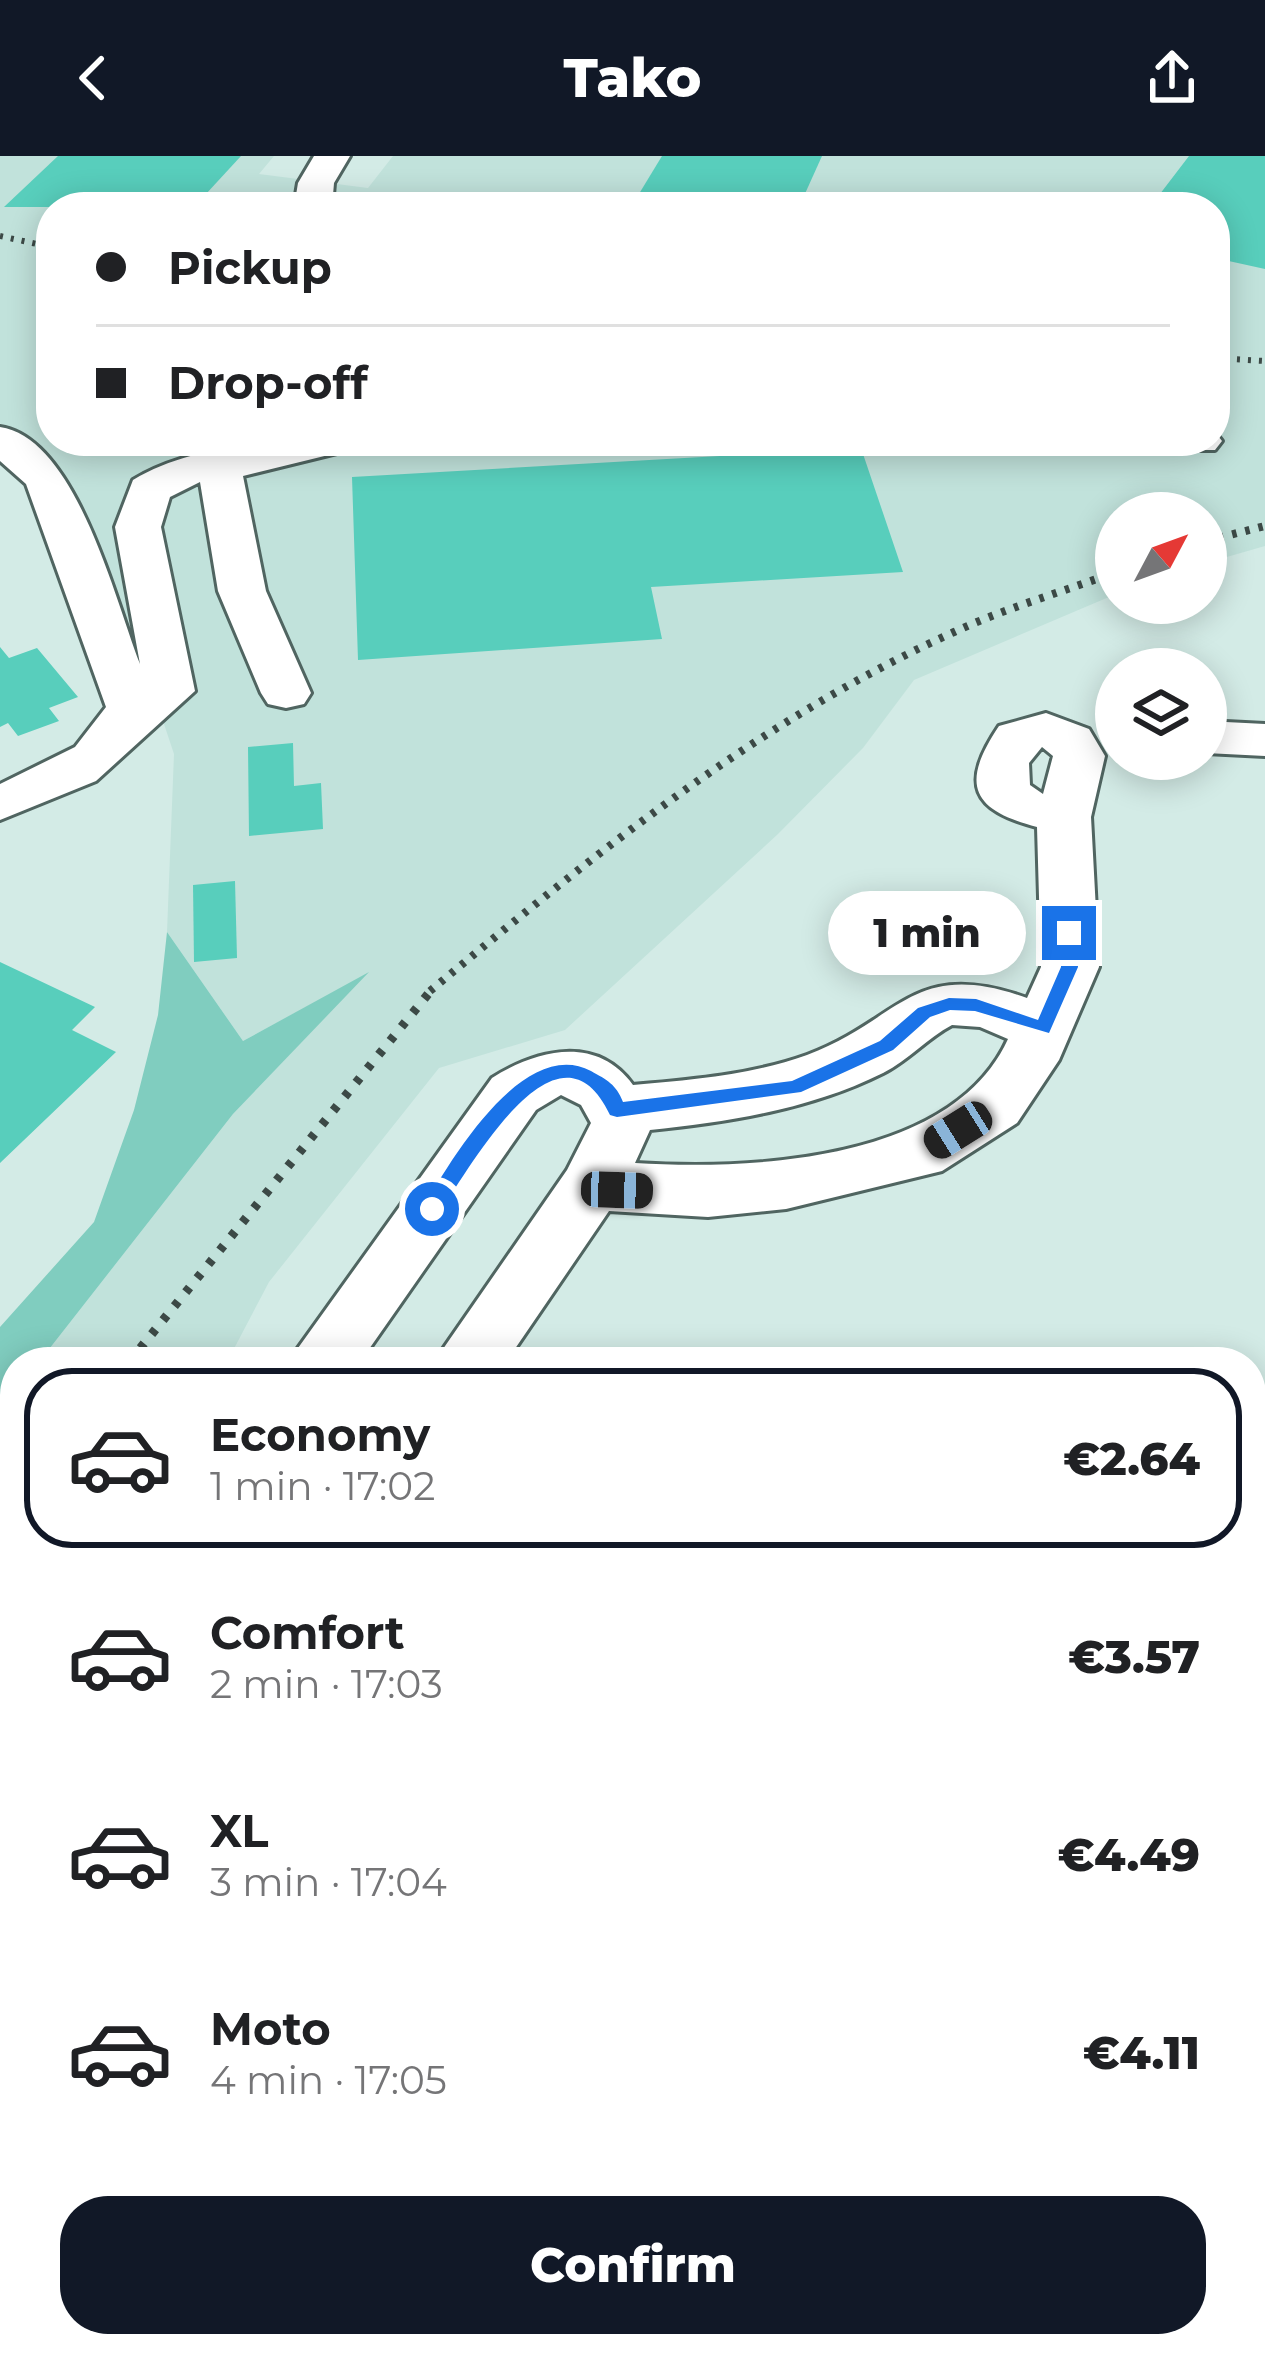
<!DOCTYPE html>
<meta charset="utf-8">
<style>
body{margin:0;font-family:Montserrat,sans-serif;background:#f2f2f2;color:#202124;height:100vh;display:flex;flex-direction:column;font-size:45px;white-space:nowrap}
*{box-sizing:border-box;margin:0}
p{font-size:39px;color:#757577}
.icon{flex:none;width:66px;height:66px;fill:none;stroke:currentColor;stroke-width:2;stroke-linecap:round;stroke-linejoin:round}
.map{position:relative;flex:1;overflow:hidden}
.sheet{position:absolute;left:0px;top:1191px;width:1266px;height:1011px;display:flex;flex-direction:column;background:#fff;border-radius:48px 48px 0 0;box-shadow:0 6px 30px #0003}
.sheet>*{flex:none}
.guide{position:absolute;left:36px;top:36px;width:1194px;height:264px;border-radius:48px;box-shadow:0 6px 30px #0003;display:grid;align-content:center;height:264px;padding:0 60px;background:#fff}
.needle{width:78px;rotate:49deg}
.buttons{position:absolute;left:1095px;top:336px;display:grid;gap:24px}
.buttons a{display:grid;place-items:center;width:132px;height:132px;border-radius:50%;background:#fff;box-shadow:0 6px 30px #0003;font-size:60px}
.end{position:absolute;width:54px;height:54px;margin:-27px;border:15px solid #1a73e8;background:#fff;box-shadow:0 0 0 6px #fff}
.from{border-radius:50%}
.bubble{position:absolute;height:84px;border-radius:42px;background:#fff;box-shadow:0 6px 30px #0003;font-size:39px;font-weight:800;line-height:84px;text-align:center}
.car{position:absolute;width:36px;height:72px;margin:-36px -18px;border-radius:15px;box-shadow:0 0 9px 3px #0007;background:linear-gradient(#222 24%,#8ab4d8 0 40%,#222 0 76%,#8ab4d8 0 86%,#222 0)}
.guide b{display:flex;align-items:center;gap:42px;height:114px;font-size:45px}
.guide b+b{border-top:3px solid #e0e0e0}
.guide i{width:30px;height:30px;background:#202124}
ul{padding:21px 0 0;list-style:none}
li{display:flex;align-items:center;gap:36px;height:180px;margin:0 24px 18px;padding:0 36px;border:6px solid transparent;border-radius:48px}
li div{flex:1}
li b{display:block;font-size:45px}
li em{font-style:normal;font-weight:800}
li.on{border-color:#111827}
li>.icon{width:108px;height:108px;stroke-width:1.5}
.cta{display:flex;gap:24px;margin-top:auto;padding:24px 60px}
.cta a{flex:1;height:138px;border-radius:48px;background:#111827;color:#fff;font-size:48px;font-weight:800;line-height:138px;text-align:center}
header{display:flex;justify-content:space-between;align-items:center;height:156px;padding:0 60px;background:#111827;color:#fff;font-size:54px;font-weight:800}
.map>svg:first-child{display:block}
</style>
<header><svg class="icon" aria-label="back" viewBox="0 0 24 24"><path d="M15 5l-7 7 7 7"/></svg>Tako<svg class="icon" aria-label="share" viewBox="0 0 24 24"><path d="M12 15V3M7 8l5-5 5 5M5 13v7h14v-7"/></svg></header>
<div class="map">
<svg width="1265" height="2201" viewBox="0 0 1265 2201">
<rect width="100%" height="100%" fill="#d3ebe6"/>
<g fill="#c1e2db" fill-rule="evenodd">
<path d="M0,0H274L259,18L368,32L393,0H1265V390L1206,407V357H1116V438L914,524L863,592L778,678L565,874L439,912L269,1126L227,1206H39L233,958L365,819L243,885L167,776L174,598L163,565L66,339L40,303L0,267ZM51,51H1215V285H51Z"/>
<polygon points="15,1238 15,1544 0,1568 0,1258"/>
<polygon points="1251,2153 1265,2153 1265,2201 984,2201 1043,2187 1251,2187"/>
</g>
<polygon fill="#80cdbf" points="167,776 243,885 369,816 233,958 39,1206 15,1206 15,1238 0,1258 0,1171 94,1066 134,954 158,859"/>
<g fill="#58cebc">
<polygon points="58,0 241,0 194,51 4,51"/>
<polygon points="662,0 822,0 799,51 631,51"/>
<polygon points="1189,0 1265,0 1265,113 1215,102 1215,51 1150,51"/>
<polygon points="861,292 903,416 651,431 662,483 358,504 352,321"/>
<polygon points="0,491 9,502 37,492 78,541 49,552 59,565 18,580 8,567 0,571"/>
<polygon points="293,587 294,630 321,627 323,673 249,680 248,591"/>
<polygon points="235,725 237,802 194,806 193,729"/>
<polygon points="0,806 95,851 72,874 116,896 0,1007"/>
</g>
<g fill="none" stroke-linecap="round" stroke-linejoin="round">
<g stroke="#506561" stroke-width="6">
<g id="minor">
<polygon points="314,0 350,0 334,27 332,51 294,51 298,27"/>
<path d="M0,271C76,282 115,444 140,508L115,371L133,324C196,286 283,285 356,285L349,294L243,320L266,435L311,537L304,548L286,552L268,548L261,537L218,435L200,326L170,341L161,371L195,535L96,625L0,664V628L75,591L106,551L26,328L0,305Z"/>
<polygon points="1215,276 1222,285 1215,294 1156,294 1149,285 1215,285"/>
<path d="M1046,557L1089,573L1105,600L1091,661L1099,811L1059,904L1017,967L942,1015L786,1053L708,1061L609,1055L506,1206H434L567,1014L591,967L581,949L561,939L536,954L360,1206H288L492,922C538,893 597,879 633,929C691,924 751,919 807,899C901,864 912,801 1027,842L1041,811L1037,671C971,654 960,628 999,570ZM1042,591L1053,600L1043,638L1030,629L1029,607ZM952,869L980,871L1008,883C952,1006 751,1014 635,1007L650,974C729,966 811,953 883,917C909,904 927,882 952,869Z"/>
<polygon points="1206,565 1265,568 1265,600 1206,597"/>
<polygon points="15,1620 15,1728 0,1734 0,1626"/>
<polygon points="0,1838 15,1844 15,1939 0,1933"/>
</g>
</g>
<g stroke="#23897c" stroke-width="6">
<g id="major">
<polygon points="1265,2065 1265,2159 1251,2160 1251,2066"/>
<polygon points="0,2144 15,2144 15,2187 454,2187 448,2201 0,2201"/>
</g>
</g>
<use href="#minor" fill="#fff" fill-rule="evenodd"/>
<use href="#major" fill="#82ddd1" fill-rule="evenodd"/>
<g stroke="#3c4946" stroke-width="6" stroke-dasharray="3 8" stroke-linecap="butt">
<polyline points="0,80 51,91"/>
<polyline points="1215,202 1265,205"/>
</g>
<g stroke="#3c4946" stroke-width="8" stroke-dasharray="4.5 9" stroke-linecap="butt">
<polyline points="1206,385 1265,370"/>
<path d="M430,835C593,699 759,564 954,476C1006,452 1062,436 1116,416"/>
</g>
<g stroke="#3c4946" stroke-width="9" stroke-dasharray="6 12" stroke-linecap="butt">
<polyline points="129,1206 433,832"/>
<polyline points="0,1391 15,1369"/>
</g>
</g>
<path fill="#1a73e8" d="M1069,771L1077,777L1078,811L1049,877L975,855L950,854L930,861L893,894L801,936L617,961L610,959C558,849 470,1013 438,1058L422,1053C451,1004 523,880 591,915C607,924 616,928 623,946L792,925L880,885L918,852L949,842L976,843L1038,864L1061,811L1060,777Z"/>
</svg>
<div class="buttons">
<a><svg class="needle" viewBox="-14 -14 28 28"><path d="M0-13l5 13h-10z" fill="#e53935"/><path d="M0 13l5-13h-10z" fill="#757577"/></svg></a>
<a><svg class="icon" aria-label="layers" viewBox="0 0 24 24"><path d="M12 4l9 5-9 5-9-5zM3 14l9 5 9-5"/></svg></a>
</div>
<i class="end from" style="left:432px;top:1053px"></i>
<i class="end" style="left:1069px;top:777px"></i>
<div class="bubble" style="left:828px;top:735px;width:198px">1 min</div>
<i class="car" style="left:958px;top:974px;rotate:238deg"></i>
<i class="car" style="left:617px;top:1034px;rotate:92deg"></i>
<div class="guide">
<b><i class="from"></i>Pickup</b>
<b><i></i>Drop-off</b>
</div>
<section class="sheet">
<ul>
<li class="on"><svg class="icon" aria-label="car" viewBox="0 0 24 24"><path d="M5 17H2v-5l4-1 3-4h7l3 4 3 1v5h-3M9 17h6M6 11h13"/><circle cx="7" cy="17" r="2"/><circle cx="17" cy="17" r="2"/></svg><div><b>Economy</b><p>1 min · 17:02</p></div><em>€2.64</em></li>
<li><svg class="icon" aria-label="car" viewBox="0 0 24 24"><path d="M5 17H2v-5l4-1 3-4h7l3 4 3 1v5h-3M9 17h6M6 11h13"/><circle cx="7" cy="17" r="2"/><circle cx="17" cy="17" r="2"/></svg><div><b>Comfort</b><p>2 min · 17:03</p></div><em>€3.57</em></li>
<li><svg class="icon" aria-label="car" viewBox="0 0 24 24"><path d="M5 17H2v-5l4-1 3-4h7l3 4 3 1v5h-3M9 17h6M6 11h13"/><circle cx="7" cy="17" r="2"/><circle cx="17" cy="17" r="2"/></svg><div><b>XL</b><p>3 min · 17:04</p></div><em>€4.49</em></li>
<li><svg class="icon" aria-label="car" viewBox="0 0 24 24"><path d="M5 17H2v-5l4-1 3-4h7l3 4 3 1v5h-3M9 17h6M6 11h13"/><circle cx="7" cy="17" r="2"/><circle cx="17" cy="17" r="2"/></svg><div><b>Moto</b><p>4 min · 17:05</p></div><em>€4.11</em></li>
</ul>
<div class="cta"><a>Confirm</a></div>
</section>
</div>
